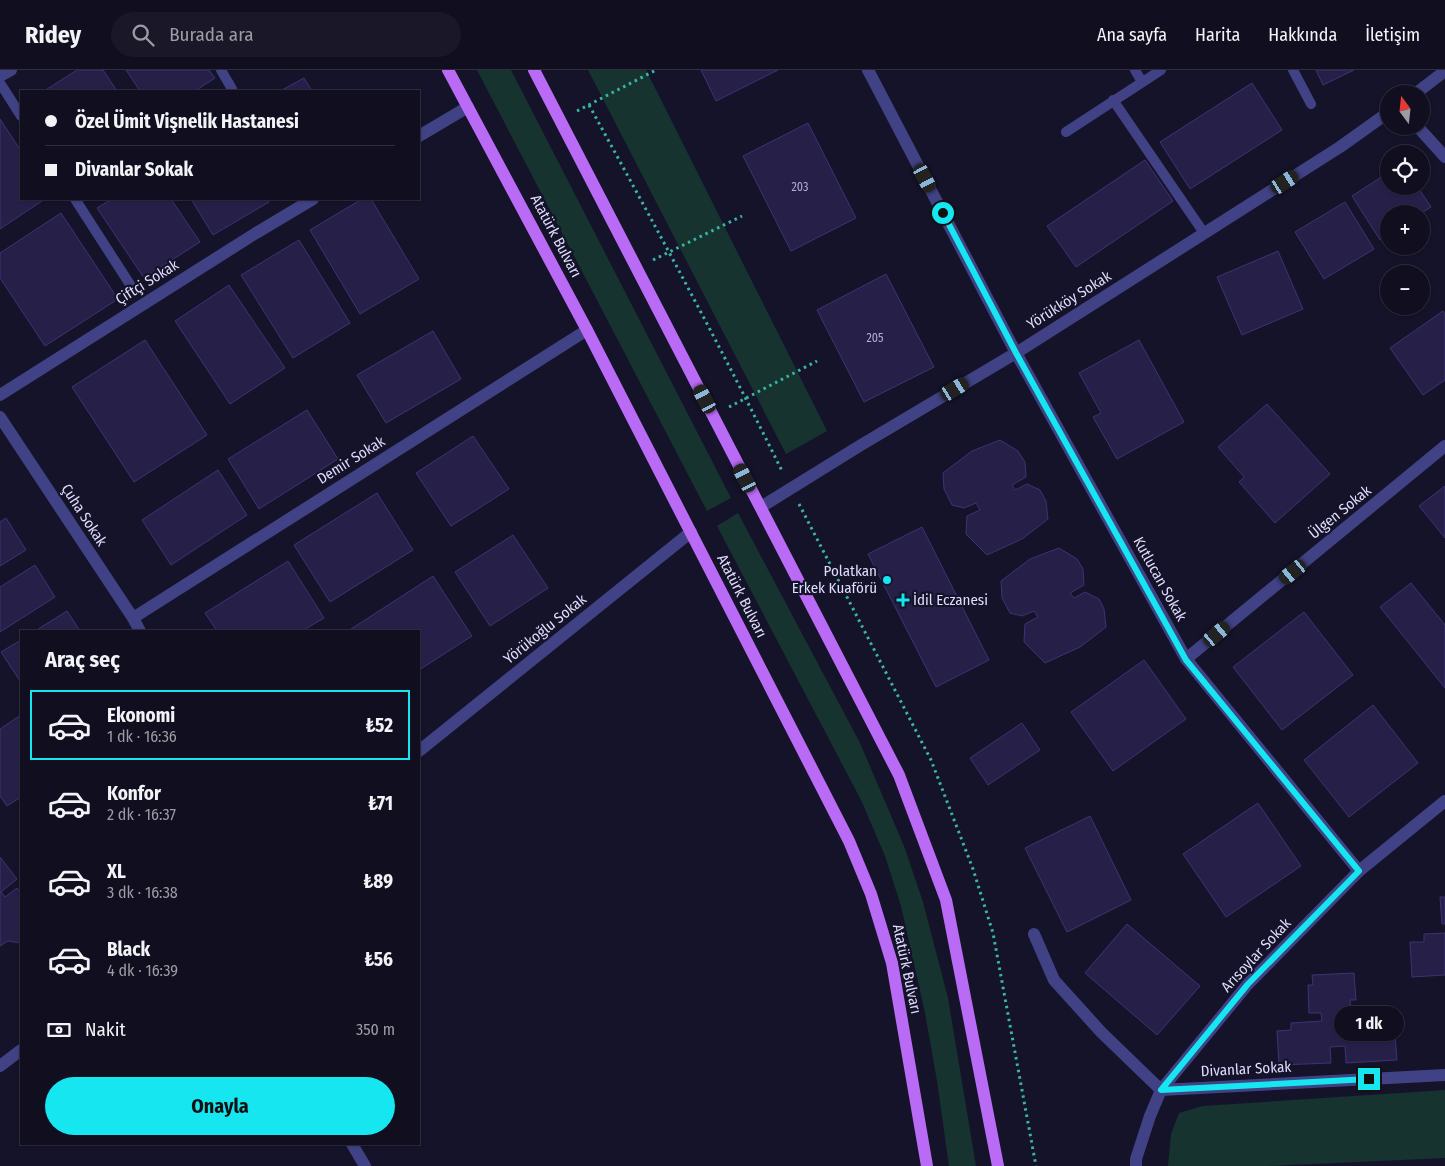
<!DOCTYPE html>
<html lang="tr">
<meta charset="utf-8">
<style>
body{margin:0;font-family:"Fira Sans Condensed",sans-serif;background:#191728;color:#f1f3f6;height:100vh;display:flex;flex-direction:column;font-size:19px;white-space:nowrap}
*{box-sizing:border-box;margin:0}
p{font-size:16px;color:#9c9ca4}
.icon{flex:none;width:28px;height:28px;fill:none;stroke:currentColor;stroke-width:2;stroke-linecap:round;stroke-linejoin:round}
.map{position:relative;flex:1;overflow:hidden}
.side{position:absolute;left:20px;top:560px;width:400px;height:515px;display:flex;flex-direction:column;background:#100e1f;border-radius:0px;box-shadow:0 1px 4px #0004,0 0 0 1px #302e3d}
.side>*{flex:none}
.guide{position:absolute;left:20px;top:20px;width:400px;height:110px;border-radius:0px;box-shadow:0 1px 4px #0004,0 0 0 1px #302e3d;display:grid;align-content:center;height:110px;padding:0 25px;background:#100e1f}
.needle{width:32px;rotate:345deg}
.controls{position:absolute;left:1380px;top:15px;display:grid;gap:10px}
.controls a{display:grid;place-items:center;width:50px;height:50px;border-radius:50%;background:#100e1f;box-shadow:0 1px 4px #0004,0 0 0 1px #302e3d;font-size:25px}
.end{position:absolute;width:22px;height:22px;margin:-11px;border:6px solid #16e6f0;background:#111;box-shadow:0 0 0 2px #111}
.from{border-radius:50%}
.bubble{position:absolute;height:35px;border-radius:18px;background:#100e1f;box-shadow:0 1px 4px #0004,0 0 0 1px #302e3d;font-size:16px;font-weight:700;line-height:35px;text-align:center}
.car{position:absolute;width:15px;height:30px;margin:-15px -8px;border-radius:6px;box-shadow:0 0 4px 1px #0007;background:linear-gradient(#222 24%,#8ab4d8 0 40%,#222 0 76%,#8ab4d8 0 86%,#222 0)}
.guide b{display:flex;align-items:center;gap:18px;height:48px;font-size:19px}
.guide b+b{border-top:1px solid #302e3d}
.guide i{width:12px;height:12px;background:#f1f3f6}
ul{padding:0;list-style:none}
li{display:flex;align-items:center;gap:15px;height:70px;margin:0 10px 8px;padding:0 15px;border:2px solid transparent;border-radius:0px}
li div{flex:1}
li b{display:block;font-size:19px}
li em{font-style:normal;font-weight:700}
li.on{border-color:#16e6f0}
li>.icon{width:45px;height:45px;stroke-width:1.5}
h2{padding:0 25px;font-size:22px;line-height:60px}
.pay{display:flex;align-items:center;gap:12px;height:55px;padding:0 25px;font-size:19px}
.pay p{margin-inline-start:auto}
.action{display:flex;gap:10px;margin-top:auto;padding:10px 25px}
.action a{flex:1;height:58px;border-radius:30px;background:#16e6f0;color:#111;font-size:20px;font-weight:700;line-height:58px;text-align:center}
header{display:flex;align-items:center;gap:30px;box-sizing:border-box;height:70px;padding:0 25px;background:#100e1f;border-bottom:1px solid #302e3d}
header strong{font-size:24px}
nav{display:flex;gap:28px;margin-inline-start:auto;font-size:18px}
.search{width:350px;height:45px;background:#191728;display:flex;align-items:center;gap:12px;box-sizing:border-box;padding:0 18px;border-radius:28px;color:#9c9ca4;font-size:19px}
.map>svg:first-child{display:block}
</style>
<header>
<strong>Ridey</strong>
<div class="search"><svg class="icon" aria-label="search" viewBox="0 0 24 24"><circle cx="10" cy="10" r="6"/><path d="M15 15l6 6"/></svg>Burada ara</div>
<nav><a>Ana sayfa</a><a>Harita</a><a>Hakkında</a><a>İletişim</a></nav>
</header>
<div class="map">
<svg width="1445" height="1096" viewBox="0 0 1445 1096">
<rect width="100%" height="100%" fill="#151329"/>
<g fill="#163330">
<polygon points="477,0 511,0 731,428 707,441"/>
<polygon points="588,0 646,0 827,361 786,384"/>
<polygon points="738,443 860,673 904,776 923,832 948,928 976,1096 949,1096 937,1011 925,943 901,836 885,786 861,730 717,456"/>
<polygon points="1445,1020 1445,1088 1268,1096 1168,1096 1171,1064 1179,1043 1203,1036"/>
</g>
<g fill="#262049" stroke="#3d3373">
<polygon points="77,0 103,0 117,21 44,21"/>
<polygon points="126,0 209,0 215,8 195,21 140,21"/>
<polygon points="701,0 778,0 716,31"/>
<polygon points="1316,0 1354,0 1323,15"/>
<polygon points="304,8 312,21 280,21"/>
<polygon points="1252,13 1282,60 1190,119 1160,72"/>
<polygon points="0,49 21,81 21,129 45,129 0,159"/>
<polygon points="808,53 856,148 791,181 743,86"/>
<polygon points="1145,90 1173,131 1076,197 1047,156"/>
<polygon points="1389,102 1389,116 1417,116 1431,137 1420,144 1389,144 1389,164 1380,170 1352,126"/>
<polygon points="112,129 171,129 200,172 144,208 97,138"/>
<polygon points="191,129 267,129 269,132 213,165"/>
<polygon points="362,129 371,129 419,209 360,244 310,160"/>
<polygon points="1345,132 1374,179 1324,209 1295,162"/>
<polygon points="61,143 118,229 45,276 0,208 0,183"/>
<polygon points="299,170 350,253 293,288 241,205"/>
<polygon points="1278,181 1303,239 1242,265 1217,207"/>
<polygon points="886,204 934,297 864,332 817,240"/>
<polygon points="229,215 285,298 230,334 175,251"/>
<polygon points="1443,241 1445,244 1445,310 1423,325 1390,278"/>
<polygon points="433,261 461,309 386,353 357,305"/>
<polygon points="145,270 207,365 134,412 72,317"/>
<polygon points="1139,270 1184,352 1117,389 1093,347 1101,343 1079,303"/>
<polygon points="1267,334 1330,404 1275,453 1239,412 1244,407 1218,377"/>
<polygon points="307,340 338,389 259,439 228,389"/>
<polygon points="473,366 509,419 451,456 416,403"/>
<polygon points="1000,370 1018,381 1025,392 1026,407 1012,415 1015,420 1027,414 1040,420 1046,431 1048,449 1022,469 987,485 966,464 967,446 980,440 976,433 964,438 952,435 944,419 943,403 972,381"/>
<polygon points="218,400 247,445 171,495 142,450"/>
<polygon points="1445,416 1445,468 1419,436"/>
<polygon points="377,423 413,480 330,532 294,475"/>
<polygon points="6,448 26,480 0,496 0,452"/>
<polygon points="922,457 989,590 936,617 868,484"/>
<polygon points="513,465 548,518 490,556 455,502"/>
<polygon points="1059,478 1077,489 1083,499 1084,515 1070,523 1074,528 1085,522 1099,529 1104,539 1106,557 1080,577 1045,593 1024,572 1025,554 1038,547 1034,541 1022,546 1010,543 1002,528 1001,511 1030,489"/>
<polygon points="288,491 324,548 302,561 217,561 205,543"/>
<polygon points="35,495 55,527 0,562 0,517"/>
<polygon points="433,506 472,566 419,600 419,561 348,561"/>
<polygon points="1411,513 1445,555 1445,618 1380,537"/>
<polygon points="67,541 80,561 35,561"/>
<polygon points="1304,542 1353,605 1282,660 1233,597"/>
<polygon points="21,570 21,610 20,611 1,582"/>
<polygon points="1144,590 1186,649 1113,701 1071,642"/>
<polygon points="1373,635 1418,693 1349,747 1304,690"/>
<polygon points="21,645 21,727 7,736 0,726 0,659"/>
<polygon points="1022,653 1040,680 988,715 970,688"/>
<polygon points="1258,733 1301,796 1226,847 1183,784"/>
<polygon points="1090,746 1131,830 1067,862 1025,778"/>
<polygon points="0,787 17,809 1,822 5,827 17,818 21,823 21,873 8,871 0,876"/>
<polygon points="1440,827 1445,827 1445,854 1442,854"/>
<polygon points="1127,854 1200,916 1157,965 1085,903"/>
<polygon points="1445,863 1445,905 1412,907 1410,872 1424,872 1424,864"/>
<polygon points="1354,903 1356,930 1350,930 1351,948 1382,946 1382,954 1394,954 1397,990 1346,993 1345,976 1330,977 1331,993 1279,995 1277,961 1291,960 1291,953 1322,951 1321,943 1309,943 1308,915 1313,915 1312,905"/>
</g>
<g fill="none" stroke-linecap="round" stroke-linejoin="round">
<g stroke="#39b5a7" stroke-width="3" stroke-dasharray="2.5 4" stroke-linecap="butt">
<path d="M589,35C656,157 722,279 783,403"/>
<polyline points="577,41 656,0"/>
<polyline points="653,190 742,146"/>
<polyline points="729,337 817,291"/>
<polyline points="799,434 931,690 973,799 993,863 1036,1096"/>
</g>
<g stroke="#414285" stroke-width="10">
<polyline points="221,0 232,19"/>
<polyline points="1135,0 1142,12"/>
<polyline points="1293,0 1311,34"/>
<polyline points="0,13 21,46"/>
<polyline points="1113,30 1204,163"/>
<polyline points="1066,62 1161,0"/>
<polyline points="75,129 131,216"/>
</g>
<g stroke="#414285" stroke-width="12">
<polyline points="868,0 1016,283 1186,589 1359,801"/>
<polyline points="0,6 11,0"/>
<polyline points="1415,24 1445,1"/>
<polyline points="1417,56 1445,87"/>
<polyline points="419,66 468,37"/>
<polyline points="0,325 256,163 313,129"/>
<polyline points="0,347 133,548 140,561"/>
<polyline points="761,437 861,375 1016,283 1340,77 1389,42"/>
<polyline points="133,548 587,260"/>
<polyline points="1186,589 1445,376"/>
<polyline points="419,681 691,462"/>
<polyline points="1034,864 1054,910 1101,962 1161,1020 1445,1005"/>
<polyline points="0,996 21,980"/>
<polyline points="352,1074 365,1096"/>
<polyline points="1136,1096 1136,1089 1150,1046 1161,1020 1248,914 1359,801 1445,731"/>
</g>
<g stroke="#ba6bf5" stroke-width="12">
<polyline points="448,0 587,260 849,771 871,824 892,893 927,1096"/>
<polyline points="534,0 899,705 946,830 998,1096"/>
</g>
</g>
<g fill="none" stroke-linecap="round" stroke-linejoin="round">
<polyline stroke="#16e6f0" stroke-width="6" points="943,143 1016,283 1186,590 1359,801 1248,914 1161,1020 1369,1009"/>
</g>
<g fill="#16e6f0" stroke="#151329" stroke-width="2">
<circle cx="887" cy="510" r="5"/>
<path d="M900.5 522.5h5v5h5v5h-5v5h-5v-5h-5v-5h5z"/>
</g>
<g text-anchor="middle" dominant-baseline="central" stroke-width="4.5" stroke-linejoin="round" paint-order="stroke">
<g font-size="12" fill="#b1aed0">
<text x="800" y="117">203</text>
<text x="875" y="268">205</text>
</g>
<g font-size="15" fill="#dfddfd" stroke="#151329">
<text transform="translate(556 166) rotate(62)">Atatürk Bulvarı</text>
<text transform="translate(147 212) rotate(-32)">Çiftçi Sokak</text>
<text transform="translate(1069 230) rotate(-32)">Yörükköy Sokak</text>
<text transform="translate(351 390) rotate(-32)">Demir Sokak</text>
<text transform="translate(1340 442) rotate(-39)">Ülgen Sokak</text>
<text transform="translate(84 445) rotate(57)">Çuha Sokak</text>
<text transform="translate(1160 509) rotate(61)">Kutlucan Sokak</text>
<text transform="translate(742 526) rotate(63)">Atatürk Bulvarı</text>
<text transform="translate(545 559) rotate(-39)">Yörükoğlu Sokak</text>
<text transform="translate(1256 885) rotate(-47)">Arısoylar Sokak</text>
<text transform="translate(907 899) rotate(78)">Atatürk Bulvarı</text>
<text transform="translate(1246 999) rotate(-3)">Divanlar Sokak</text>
</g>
<g font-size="15" fill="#dfddfd" stroke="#151329" text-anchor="end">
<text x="877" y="501">Polatkan<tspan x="877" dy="17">Erkek Kuaförü</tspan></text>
<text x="913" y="530" text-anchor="start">İdil Eczanesi</text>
</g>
</g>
</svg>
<div class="controls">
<a><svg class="needle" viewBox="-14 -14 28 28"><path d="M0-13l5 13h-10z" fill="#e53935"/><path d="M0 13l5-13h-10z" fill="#9c9ca4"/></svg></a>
<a><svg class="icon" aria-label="locate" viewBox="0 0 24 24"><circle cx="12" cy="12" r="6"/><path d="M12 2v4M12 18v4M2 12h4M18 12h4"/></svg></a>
<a>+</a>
<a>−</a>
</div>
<i class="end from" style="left:943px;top:143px"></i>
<i class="end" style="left:1369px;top:1009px"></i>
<div class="bubble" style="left:1334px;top:936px;width:70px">1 dk</div>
<i class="car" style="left:925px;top:108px;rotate:152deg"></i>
<i class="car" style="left:1285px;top:112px;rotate:57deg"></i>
<i class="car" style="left:955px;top:319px;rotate:59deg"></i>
<i class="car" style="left:705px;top:329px;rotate:332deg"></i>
<i class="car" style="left:745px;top:408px;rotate:333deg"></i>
<i class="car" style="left:1293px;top:502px;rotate:231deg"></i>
<i class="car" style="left:1217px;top:564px;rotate:50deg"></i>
<div class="guide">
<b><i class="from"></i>Özel Ümit Vişnelik Hastanesi</b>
<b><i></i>Divanlar Sokak</b>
</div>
<section class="side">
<h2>Araç seç</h2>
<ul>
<li class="on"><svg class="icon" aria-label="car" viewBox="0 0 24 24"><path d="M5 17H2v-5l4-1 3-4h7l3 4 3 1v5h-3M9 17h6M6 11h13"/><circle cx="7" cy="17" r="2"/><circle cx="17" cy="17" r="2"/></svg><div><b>Ekonomi</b><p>1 dk · 16:36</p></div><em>₺52</em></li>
<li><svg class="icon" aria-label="car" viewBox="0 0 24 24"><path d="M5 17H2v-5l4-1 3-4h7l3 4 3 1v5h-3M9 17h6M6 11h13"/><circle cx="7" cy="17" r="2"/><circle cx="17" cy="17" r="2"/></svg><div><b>Konfor</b><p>2 dk · 16:37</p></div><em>₺71</em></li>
<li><svg class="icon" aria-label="car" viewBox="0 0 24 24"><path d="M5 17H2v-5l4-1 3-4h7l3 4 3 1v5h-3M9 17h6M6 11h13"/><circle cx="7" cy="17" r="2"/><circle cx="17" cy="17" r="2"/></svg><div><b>XL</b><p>3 dk · 16:38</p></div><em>₺89</em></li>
<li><svg class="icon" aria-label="car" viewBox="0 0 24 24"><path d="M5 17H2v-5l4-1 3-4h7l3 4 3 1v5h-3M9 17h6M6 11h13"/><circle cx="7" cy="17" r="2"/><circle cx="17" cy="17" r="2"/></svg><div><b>Black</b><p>4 dk · 16:39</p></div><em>₺56</em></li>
</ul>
<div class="pay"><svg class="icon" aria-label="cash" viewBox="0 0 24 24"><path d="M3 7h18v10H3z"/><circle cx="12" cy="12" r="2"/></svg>Nakit<p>350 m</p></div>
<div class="action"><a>Onayla</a></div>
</section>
</div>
